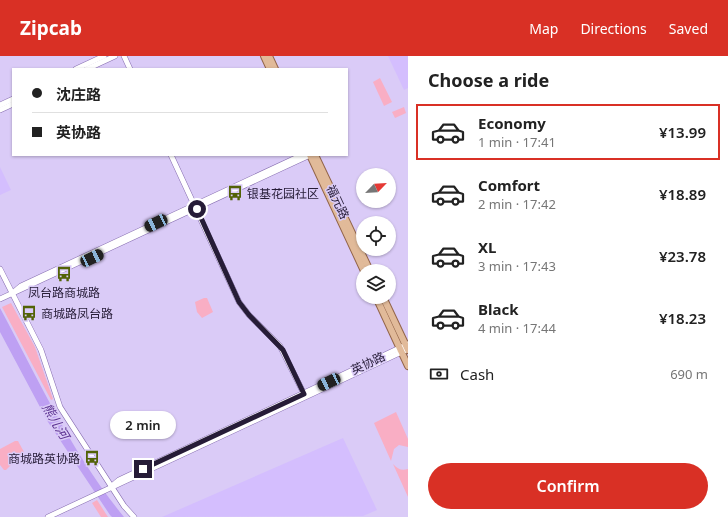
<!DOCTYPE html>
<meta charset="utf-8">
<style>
body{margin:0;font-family:"Noto Sans","Noto Sans SC",sans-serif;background:#f2f2f2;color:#222;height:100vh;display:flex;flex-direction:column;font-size:15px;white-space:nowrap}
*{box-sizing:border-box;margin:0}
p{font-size:13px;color:#767676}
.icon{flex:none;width:22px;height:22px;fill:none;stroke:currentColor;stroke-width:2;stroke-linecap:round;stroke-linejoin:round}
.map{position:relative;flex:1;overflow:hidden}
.drawer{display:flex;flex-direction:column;background:#fff;width:320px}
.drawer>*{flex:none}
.top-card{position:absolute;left:12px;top:12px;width:336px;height:88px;border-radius:0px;box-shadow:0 1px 3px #0004;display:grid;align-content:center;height:88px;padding:0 20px;background:#fff}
.needle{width:26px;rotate:65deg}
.tools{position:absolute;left:356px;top:112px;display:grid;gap:8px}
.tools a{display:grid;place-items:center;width:40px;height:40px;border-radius:50%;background:#fff;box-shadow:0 1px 3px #0004;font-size:20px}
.end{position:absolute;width:18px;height:18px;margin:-9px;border:5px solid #261c37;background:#fff;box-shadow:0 0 0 2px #fff}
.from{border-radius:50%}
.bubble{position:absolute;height:28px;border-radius:14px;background:#fff;box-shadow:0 1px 3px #0004;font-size:13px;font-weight:600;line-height:28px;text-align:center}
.car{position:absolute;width:12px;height:24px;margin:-12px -6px;border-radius:5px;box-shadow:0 0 3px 1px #0007;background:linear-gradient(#222 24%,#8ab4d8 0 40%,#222 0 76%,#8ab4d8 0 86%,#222 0)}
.top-card b{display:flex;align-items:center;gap:14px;height:38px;font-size:15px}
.top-card b+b{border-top:1px solid #e0e0e0}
.top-card i{width:10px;height:10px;background:#222}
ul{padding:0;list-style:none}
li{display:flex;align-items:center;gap:12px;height:56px;margin:0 8px 6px;padding:0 12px;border:2px solid transparent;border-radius:0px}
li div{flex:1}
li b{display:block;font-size:15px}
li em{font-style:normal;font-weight:600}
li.current{border-color:#d93025}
li>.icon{width:36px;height:36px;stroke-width:1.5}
h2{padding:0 20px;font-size:18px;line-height:48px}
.pay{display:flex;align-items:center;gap:10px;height:44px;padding:0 20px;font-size:15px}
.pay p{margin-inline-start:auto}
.primary-button{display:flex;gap:8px;margin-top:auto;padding:8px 20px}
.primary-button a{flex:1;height:46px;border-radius:24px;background:#d93025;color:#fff;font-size:16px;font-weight:600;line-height:46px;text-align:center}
header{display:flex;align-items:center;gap:24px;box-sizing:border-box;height:56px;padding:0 20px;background:#d93025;color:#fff}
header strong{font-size:19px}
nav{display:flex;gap:22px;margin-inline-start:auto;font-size:14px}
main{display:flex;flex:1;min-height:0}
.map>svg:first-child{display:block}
</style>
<header>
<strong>Zipcab</strong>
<nav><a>Map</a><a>Directions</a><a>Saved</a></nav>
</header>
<main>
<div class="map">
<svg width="408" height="461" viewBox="0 0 408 461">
<rect width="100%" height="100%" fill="#dacbf7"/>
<g fill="#d4befe">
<polygon points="388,0 408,0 408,32 404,34"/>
<polygon points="0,111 11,134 0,139"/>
<polygon points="343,382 377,454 363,460 162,461"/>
</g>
<g fill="#f9aec4">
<polygon points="380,22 392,46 384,50 373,26"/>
<polygon points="404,51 406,57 395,62 392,56"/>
<polygon points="204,242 207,242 213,256 202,262 197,256 195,246"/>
<polygon points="11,247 35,291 53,343 51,344 2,251"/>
<polygon points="396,356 408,383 408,391 399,389 394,393 391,405 374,367"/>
<polygon points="15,385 18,385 24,396 6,414 4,414 0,409 0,393"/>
<path d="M393,408C398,413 401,415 408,413V441Z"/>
<polygon points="97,444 108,461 101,461 92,447"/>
</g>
<path fill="#bea0f3" d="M0,252C38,323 72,398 124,461H112L110,459L48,366L0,276Z"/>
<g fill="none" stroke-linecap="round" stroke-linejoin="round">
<g stroke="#866db0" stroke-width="6">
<g id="minor">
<polyline points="124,0 130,13"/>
<polyline points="76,13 104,0"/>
<polyline points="87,13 115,0"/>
<polyline points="0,49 13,43"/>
<polyline points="0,54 13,48"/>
<polyline points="171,99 239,246 249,259 280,290 304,338"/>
<polyline points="0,213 41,294 60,351 124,450 134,461"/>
<polyline points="15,235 21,230 300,100 308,99"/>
<polyline points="0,243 310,99"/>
<polyline points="113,429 119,424 408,288"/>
<polyline points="48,461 408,293"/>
</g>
</g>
<g stroke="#93654a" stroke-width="8">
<g id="major">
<polyline points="264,0 270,13"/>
<polyline points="269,0 275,13"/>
<polyline points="310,99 364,215"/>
<polyline points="315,99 370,215"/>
<polyline points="376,241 408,310"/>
<polyline points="383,241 408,294"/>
</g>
</g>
<use href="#minor" stroke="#fff" stroke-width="5"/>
<use href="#major" stroke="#e1ba99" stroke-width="6"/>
</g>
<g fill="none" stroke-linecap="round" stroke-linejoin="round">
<polyline stroke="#261c37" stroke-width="5" points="143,413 304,338 283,294 249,259 239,246 197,153"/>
</g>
<defs>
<g id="bus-bare" transform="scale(1.2)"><path d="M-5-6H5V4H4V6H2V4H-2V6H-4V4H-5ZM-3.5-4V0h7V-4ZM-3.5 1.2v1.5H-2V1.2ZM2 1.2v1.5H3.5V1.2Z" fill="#526206" stroke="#dacbf7" stroke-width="2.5" paint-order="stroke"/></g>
</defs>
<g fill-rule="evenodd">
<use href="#bus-bare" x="235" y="137"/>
<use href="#bus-bare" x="64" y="218"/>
<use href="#bus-bare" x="29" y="257"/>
<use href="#bus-bare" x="92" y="402"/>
</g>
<g text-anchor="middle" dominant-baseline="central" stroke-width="3" stroke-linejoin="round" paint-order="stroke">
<g font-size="12" fill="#261c37" stroke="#dacbf7" text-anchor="start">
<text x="247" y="137">银基花园社区</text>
<text x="64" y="236" text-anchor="middle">凤台路商城路</text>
<text x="41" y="257">商城路凤台路</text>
<text x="80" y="402" text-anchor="end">商城路英协路</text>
</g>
<g font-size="12" fill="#261c37" stroke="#dacbf7">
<text transform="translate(338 146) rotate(65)">福元路</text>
<text transform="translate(368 307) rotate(-25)">英协路</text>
</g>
<g font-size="13" font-style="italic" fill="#5c3291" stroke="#dacbf7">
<text transform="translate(56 365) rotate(59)">熊儿河</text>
</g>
</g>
</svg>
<div class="tools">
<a><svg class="needle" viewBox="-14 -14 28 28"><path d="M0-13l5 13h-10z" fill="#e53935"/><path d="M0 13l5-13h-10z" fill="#767676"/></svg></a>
<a><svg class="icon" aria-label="locate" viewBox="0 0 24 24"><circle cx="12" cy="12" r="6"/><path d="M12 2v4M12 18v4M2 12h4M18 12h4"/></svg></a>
<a><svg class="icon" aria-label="layers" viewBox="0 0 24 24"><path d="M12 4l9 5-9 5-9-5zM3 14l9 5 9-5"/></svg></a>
</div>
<i class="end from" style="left:197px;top:153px"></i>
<i class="end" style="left:143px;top:413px"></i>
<div class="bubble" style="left:110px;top:355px;width:66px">2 min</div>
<i class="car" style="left:156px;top:167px;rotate:245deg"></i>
<i class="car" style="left:92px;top:202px;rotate:65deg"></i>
<i class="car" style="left:329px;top:326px;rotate:245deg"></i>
<div class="top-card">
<b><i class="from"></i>沈庄路</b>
<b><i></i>英协路</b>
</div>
</div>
<section class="drawer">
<h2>Choose a ride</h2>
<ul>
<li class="current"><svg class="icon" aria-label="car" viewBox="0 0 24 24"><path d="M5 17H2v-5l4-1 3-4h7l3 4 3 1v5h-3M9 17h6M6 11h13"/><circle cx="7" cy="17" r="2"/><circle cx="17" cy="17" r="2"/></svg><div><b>Economy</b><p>1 min · 17:41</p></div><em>¥13.99</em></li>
<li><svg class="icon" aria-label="car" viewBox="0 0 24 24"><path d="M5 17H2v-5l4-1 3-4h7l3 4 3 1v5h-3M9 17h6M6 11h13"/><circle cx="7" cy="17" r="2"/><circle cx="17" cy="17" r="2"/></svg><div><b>Comfort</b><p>2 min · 17:42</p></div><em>¥18.89</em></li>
<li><svg class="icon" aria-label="car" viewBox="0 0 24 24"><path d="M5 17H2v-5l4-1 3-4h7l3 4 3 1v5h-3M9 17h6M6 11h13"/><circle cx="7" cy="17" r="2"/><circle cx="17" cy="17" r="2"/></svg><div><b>XL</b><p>3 min · 17:43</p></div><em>¥23.78</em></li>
<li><svg class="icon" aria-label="car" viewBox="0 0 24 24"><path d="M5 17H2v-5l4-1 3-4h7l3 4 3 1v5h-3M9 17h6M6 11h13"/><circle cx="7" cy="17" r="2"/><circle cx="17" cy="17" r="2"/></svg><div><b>Black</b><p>4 min · 17:44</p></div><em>¥18.23</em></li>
</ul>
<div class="pay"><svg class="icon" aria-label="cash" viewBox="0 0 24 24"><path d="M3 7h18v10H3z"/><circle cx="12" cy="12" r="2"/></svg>Cash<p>690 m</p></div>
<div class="primary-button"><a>Confirm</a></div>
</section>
</main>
